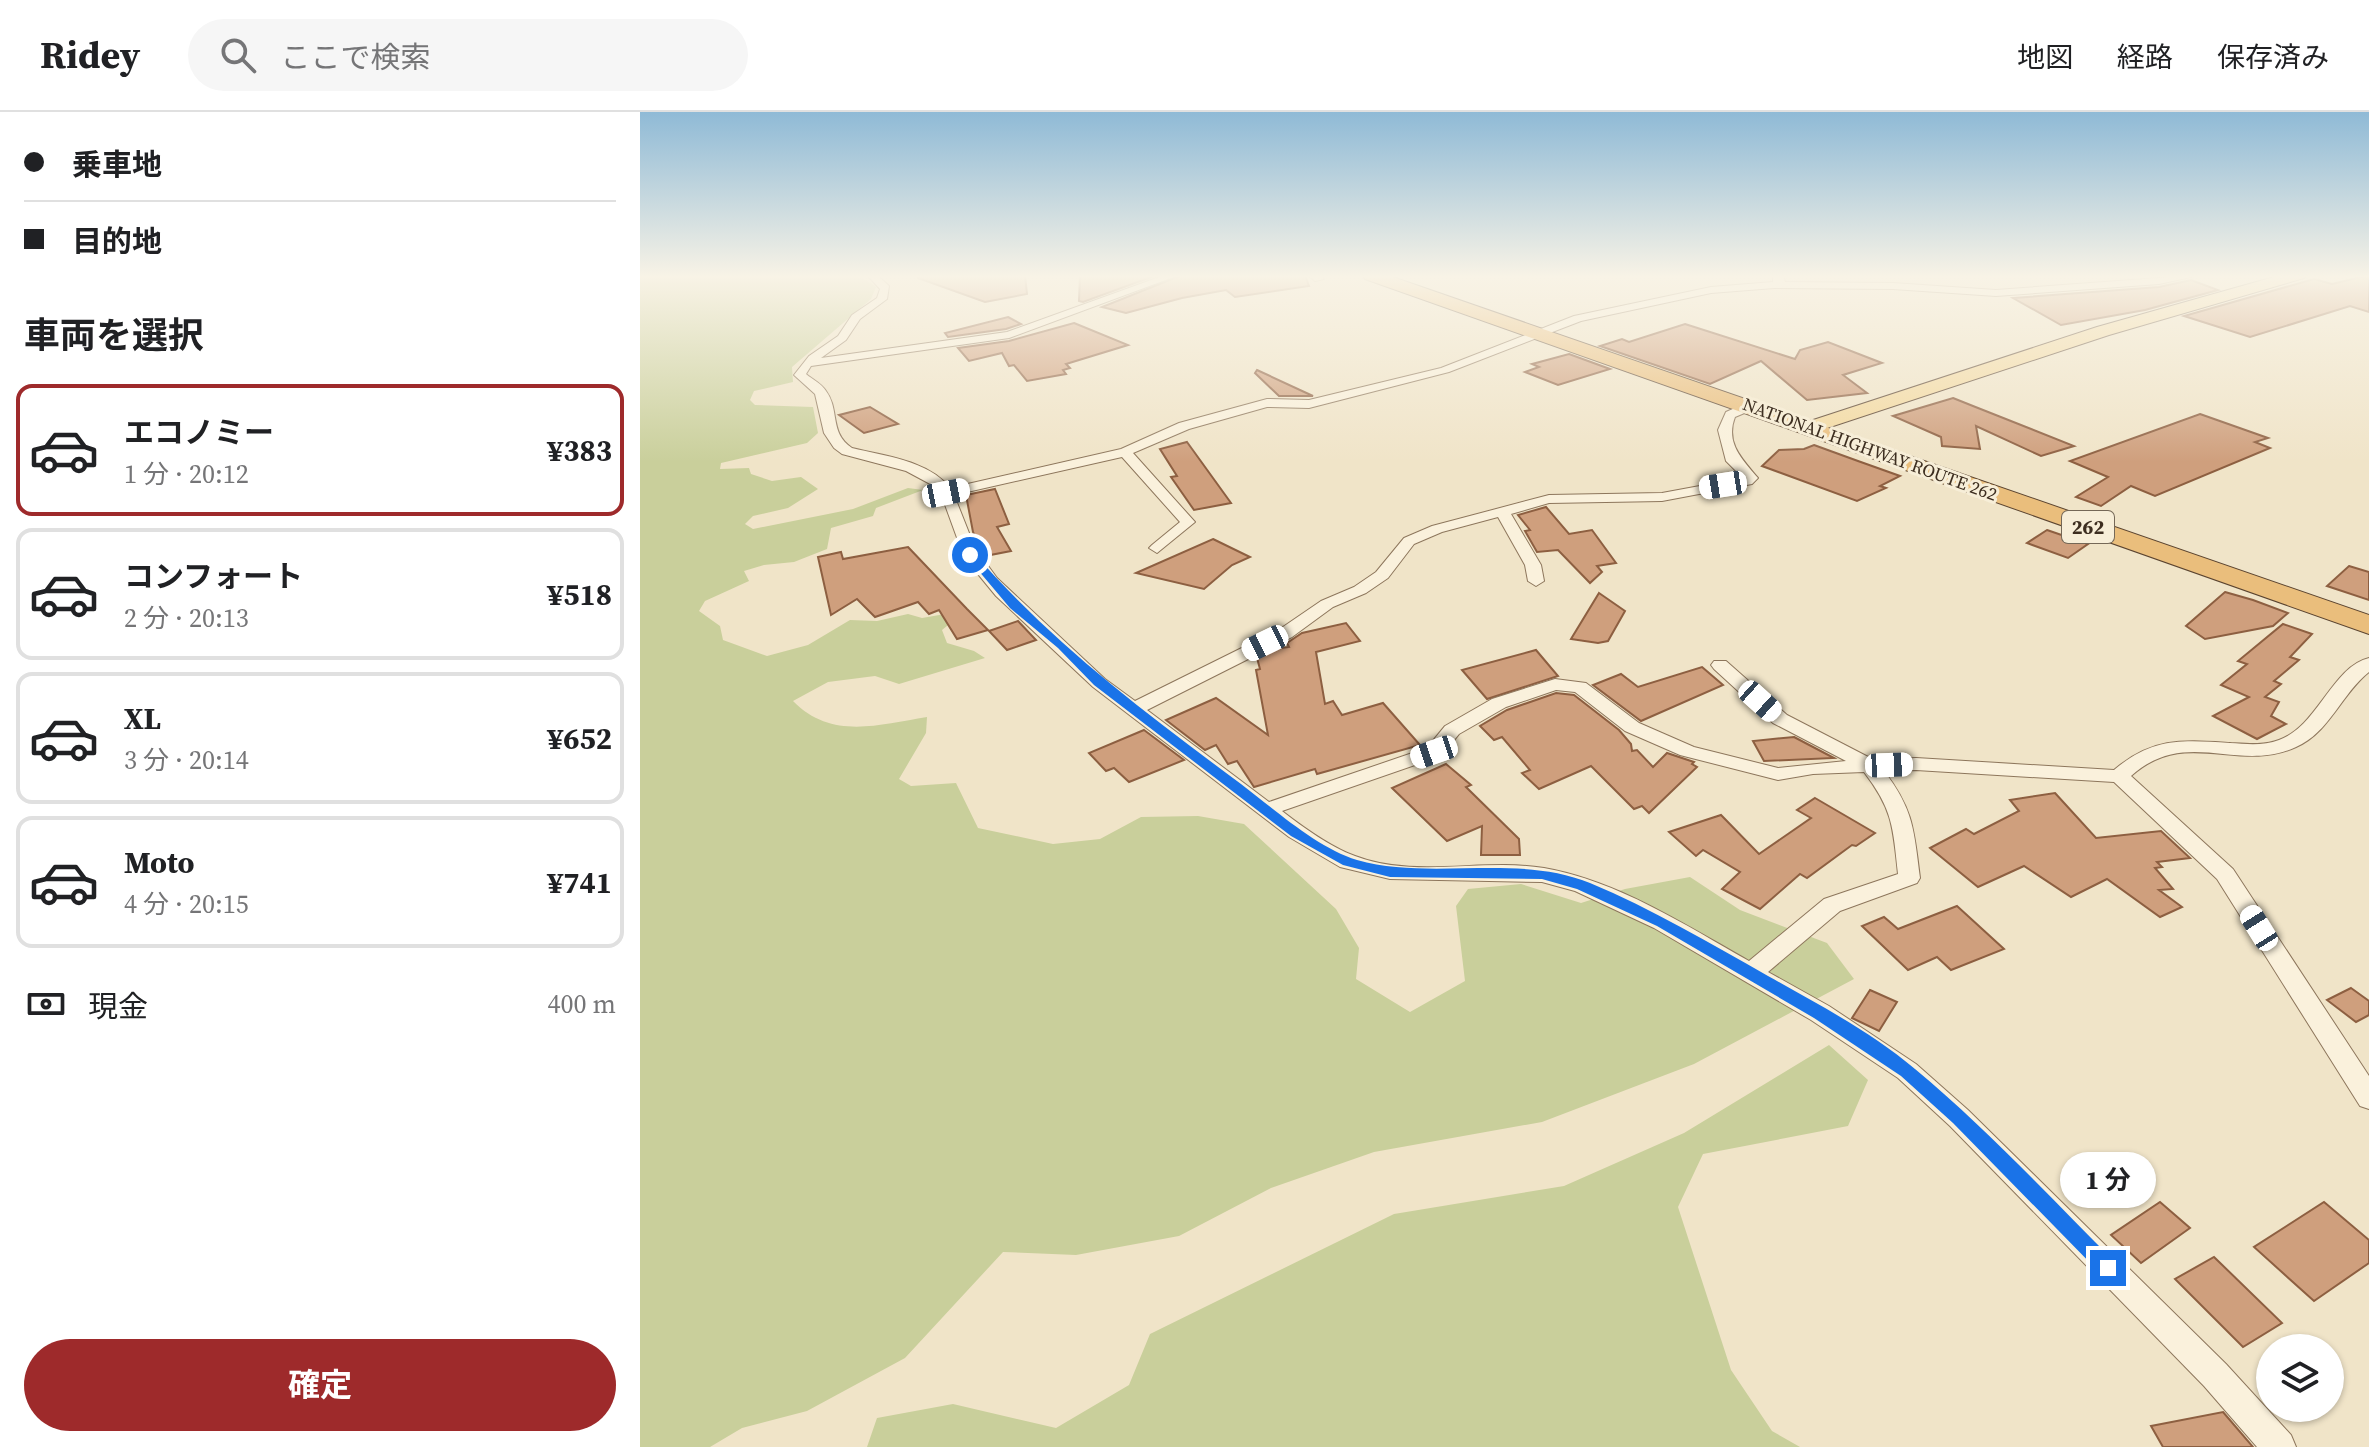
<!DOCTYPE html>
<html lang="ja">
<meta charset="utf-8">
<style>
body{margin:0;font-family:"Source Serif 4","Noto Sans JP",serif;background:#f6f6f6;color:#202124;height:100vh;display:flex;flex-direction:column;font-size:30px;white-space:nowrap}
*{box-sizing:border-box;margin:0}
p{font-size:26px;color:#757577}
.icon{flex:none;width:44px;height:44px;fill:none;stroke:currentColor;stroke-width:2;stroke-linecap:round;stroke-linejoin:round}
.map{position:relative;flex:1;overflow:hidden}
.panel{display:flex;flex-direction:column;background:#fff;width:640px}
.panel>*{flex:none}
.top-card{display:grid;align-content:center;height:176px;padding:0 24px;background:#fff}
.tools{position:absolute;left:1616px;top:1222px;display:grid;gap:16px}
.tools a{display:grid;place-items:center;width:88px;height:88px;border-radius:50%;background:#fff;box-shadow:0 2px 6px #0004;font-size:40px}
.end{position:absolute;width:36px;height:36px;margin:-18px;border:10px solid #1a73e8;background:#fff;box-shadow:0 0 0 4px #fff}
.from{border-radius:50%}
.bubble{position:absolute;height:56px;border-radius:28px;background:#fff;box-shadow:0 2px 6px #0004;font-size:26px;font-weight:700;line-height:56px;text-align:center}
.car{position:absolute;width:24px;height:48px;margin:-24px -12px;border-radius:10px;box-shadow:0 0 6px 2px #0007;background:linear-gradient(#fff 24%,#345 0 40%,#fff 0 76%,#345 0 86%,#fff 0)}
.top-card b{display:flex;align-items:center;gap:28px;height:76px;font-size:30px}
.top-card b+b{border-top:2px solid #e0e0e0}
.top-card i{width:20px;height:20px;background:#202124}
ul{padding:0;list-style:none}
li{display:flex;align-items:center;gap:24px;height:132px;margin:0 16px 12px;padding:0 8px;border:4px solid #e0e0e0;border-radius:16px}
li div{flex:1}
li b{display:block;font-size:30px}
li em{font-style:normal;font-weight:700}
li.active{border-color:#9e2a2b}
li>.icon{width:72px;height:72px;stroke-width:1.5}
h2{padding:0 24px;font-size:36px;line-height:96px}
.pay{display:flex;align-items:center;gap:20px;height:88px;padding:0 24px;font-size:30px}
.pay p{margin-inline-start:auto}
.primary-button{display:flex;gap:16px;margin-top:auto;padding:16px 24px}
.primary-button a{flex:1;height:92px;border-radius:48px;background:#9e2a2b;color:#fff;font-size:32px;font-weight:700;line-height:92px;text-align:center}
header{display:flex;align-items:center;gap:48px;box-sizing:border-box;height:112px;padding:0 40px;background:#fff;border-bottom:2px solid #e0e0e0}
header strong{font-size:38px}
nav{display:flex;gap:44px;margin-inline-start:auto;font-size:28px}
.search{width:560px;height:72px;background:#f6f6f6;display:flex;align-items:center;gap:20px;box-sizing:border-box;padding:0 28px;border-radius:44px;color:#757577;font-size:30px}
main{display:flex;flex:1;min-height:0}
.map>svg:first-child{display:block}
</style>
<header>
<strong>Ridey</strong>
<div class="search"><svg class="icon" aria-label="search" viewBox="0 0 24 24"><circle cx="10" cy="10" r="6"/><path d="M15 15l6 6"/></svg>ここで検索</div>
<nav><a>地図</a><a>経路</a><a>保存済み</a></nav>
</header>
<main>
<section class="panel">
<div class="top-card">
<b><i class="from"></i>乗車地</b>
<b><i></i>目的地</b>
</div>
<h2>車両を選択</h2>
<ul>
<li class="active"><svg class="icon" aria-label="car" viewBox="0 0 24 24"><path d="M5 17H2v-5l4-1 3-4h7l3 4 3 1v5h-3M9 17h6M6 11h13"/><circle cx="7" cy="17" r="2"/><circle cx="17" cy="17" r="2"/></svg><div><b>エコノミー</b><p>1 分 · 20:12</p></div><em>¥383</em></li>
<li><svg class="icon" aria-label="car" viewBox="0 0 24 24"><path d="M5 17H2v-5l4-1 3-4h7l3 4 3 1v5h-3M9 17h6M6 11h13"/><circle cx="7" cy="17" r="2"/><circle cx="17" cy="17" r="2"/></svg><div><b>コンフォート</b><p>2 分 · 20:13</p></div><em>¥518</em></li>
<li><svg class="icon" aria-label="car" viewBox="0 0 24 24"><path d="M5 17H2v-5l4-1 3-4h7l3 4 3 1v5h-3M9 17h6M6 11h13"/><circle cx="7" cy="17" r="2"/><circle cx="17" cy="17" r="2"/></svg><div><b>XL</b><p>3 分 · 20:14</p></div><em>¥652</em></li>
<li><svg class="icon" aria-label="car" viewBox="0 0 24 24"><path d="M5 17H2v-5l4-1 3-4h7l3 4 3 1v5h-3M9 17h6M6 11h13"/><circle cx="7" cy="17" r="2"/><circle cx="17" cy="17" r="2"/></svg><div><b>Moto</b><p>4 分 · 20:15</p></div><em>¥741</em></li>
</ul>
<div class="pay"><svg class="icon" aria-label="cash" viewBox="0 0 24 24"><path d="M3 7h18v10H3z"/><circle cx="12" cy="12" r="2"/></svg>現金<p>400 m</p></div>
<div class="primary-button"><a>確定</a></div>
</section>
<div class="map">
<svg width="1729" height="1335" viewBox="0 0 1729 1335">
<rect width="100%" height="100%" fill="#f0e4c8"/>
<g fill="#c9cf9b">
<path d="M0,163H219L236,175L231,187L152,255L153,270L114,279L110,288L115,293L173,295L178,321L167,331L81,351L80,357L109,356L111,362L132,369L161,365L178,377L148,396L113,404L105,412L113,417L213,397L268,376L283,378L236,396L233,404L191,416L187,437L154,450L124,453L104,459L109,469L65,489L59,499L80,514L83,528L127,544L168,533L210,508L237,509L268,502L282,506L311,501L318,505L302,518L307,531L334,539L345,546L259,572L235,564L188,570L153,589C191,628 238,613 287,605L286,621L259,667L271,674L316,671L338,716L413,732L460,727L501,705L558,704L604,712L696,797L719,836L716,867L770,900L825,869L816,794L828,777L881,772L941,791L985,777L1050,765L1100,798L1187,831L1214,867L1054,952L902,1010L734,1040L631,1076L539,1124L436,1143L363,1140L265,1246L167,1299L102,1316L70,1335H0Z"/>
<polygon points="1189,933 1228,968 1208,1014 1063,1042 1038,1095 1091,1258 1132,1319 1160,1335 227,1335 237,1306 313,1292 416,1316 489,1273 510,1222 754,1102 924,1074 1044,1021"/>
</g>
<g fill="#cf9f7d" stroke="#8d5f41" stroke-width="2">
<polygon points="278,163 385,163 387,182 345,190 278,166"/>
<polygon points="440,163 517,163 443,190 439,189"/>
<polygon points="542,163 665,163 669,174 595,185 586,178 542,186 486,201 462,195"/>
<polygon points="1729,163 1729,200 1710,194 1610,225 1544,204 1674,167 1692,172"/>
<polygon points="1551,168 1578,178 1505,198 1421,213 1373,186 1519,175"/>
<polygon points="368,205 381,212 366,217 308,225 305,221"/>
<polygon points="434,211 488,233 426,252 430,256 423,258 426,262 387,269 374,253 369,254 362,241 329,249 318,236 369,229"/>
<polygon points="1045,212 1155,247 1160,238 1188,230 1242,251 1203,263 1227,281 1167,288 1121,249 1070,272 960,234 982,227 989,230"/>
<polygon points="929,242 970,257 918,273 885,260 899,255 892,252"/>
<polygon points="617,258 673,284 639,284 615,261"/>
<polygon points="1313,286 1333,294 1434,334 1401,344 1336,314 1340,337 1302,334 1301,325 1253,304"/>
<polygon points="230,295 258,312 224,321 199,303"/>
<polygon points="1560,302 1628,326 1615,330 1630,336 1515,384 1491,374 1461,394 1436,385 1468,365 1430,349"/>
<polygon points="547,330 591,391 554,398 531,365 537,364 520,337"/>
<polygon points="1174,333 1218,349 1260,364 1240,374 1246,376 1217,389 1122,354 1139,338 1164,337"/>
<polygon points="355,377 369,412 357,415 371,439 345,444 333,420 326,383"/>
<polygon points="906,395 929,422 952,418 976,451 957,454 962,460 950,471 918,438 897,440 885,419 890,418 878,403"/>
<polygon points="1407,418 1448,432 1428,446 1387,431"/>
<polygon points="573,427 610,445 592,453 564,477 496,461"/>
<polygon points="268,435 327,497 348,518 317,527 299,498 289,502 278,490 235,505 217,487 191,503 178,445 201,440 203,447"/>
<polygon points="1709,454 1729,460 1729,488 1687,474"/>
<polygon points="1585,480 1613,488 1648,501 1633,514 1565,527 1546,514"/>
<polygon points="959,481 985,499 968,529 958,531 931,527"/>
<polygon points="378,509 396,528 367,538 349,519"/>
<polygon points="706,511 720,529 676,540 685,592 693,589 702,603 743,591 780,633 677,662 675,657 614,675 597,649 588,652 576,633 565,638 526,608 576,586 628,623 616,558 620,557 617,546 634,537 649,535 647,531 662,521"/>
<polygon points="1643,512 1672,522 1650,545 1659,548 1634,569 1641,572 1625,585 1639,590 1631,604 1646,612 1617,627 1573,604 1609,585 1581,573 1607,552 1598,549"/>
<polygon points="896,538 918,564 847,587 822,558"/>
<polygon points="1062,555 1083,573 1001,609 953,573 981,562 998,575"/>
<polygon points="916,581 934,583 979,618 991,632 992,639 997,638 1013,655 1027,641 1054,650 1052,652 1057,655 1009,701 1002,694 994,697 951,654 899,677 882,661 890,658 862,625 854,628 840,614 867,598"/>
<polygon points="504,618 544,648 489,670 474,656 466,659 449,641"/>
<polygon points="1154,625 1194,646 1124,649 1113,629"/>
<polygon points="806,652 831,673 826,675 879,727 880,743 841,743 842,714 807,729 752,676"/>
<polygon points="1415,681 1456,726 1521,719 1550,746 1517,750 1522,755 1515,756 1533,777 1519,778 1542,795 1520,805 1467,767 1431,785 1384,754 1338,775 1290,736 1326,717 1334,722 1379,699 1370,688"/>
<polygon points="1175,686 1235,721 1216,734 1212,733 1167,766 1160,762 1120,797 1082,777 1100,760 1063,738 1056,744 1029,720 1081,703 1119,742 1171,706 1157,698"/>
<polygon points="1317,794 1364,837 1311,858 1297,845 1268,858 1222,814 1244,805 1258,817"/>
<polygon points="1711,876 1729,889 1729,903 1716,910 1687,888"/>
<polygon points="1230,878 1257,890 1239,919 1212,906"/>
<polygon points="1520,1090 1550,1116 1501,1151 1471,1123"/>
<polygon points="1684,1090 1729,1128 1729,1151 1674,1189 1614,1135"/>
<polygon points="1574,1145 1642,1211 1603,1235 1535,1167"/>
<polygon points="1583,1300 1613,1335 1523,1335 1511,1314"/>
</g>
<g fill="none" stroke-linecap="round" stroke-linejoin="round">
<g stroke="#8d765c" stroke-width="2">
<g id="minor">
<path d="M227,163H237L249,174L247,187L220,207L206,228L181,246L367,220L525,163H539L369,226L171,254L166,262C172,267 182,272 186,279C200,298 189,321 212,336C244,344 288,348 310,376L481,337L539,311L627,287L669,288L801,256L934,204L1071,175L1133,170V163H1143L1145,170L1253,171L1356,178L1560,163L1519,172L1356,184L1253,177L1134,176L1071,181L941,209L809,260L669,296L627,295L549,317L493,341L555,410L517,441L509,436L512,433L540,410L482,345L314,383L335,436L357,466L465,567L495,589L640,517L681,489L714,475L736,460L764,426L792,414L909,383L1022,381L1103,366L1086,349L1078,318L1086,300L1106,291H1114V297L1095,305C1085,331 1102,347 1118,366L1112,372L1022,389L909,391L871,402L901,453L904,469L896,474L888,469L885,453L858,405L802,420L774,432L748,466L726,481L693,495L652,525L507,598L629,690L787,636L805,614L852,587L915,567L946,571L999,611L1054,635L1138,656L1206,649L1133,611L1074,557L1071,553L1074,549H1086L1147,603L1234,648L1276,646L1474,658C1513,625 1542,628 1590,631C1606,632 1624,634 1639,628C1678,614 1692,555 1729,546V560C1702,581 1689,621 1656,635C1597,662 1547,614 1491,664L1593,757L1729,964V997L1720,994L1577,767L1474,670L1276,658L1244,659C1274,698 1274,719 1280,766L1277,771L1200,799L1128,860L1189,894L1276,952L1328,998L1586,1252L1651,1323L1656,1335H1617L1564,1274L1310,1014L1258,966L1171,908L1014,816L935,779L902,770L750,767L700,755L649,725L453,575L356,484L324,445L304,390L294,374L266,359L202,342L194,336L184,321L175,282L154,263L169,244L198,224L212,203L237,186L240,177ZM916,578L935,580L985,619L1040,643L1138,668L1173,662L1224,660C1253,698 1253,715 1258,762L1184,787L1109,849C1045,813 978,769 904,756C843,746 774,767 715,744C690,735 664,716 642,699L801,644L819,622L866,595Z"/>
<polygon points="668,163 679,163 684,167 675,169"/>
</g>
</g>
<g stroke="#5b4430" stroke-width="2">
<polygon id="primary" points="1641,163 1666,163 1664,166 1469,223 1175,320 1161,320 1158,316 1161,312 1457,215"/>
</g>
<g stroke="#5b4430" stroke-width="2">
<polygon id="trunk" points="723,163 747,163 1729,503 1729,522 725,167"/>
</g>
<use href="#minor" fill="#faf1dc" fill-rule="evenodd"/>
<use href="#primary" fill="#f3d9a0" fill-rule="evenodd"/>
<use href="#trunk" fill="#eabe7c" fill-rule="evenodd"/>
</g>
<linearGradient id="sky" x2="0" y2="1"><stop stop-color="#8fbad6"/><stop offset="0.47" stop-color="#f8f3e6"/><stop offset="1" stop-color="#f8f3e6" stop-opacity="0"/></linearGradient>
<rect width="1729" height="350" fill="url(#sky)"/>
<path fill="#1a73e8" d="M327,441H334C413,532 504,600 601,672C634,697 677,736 717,748C792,769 876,741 950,771C1012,797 1070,831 1128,864C1178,892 1231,920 1275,957C1346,1016 1410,1085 1475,1150L1478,1156L1475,1162L1468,1165L1461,1162L1313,1011L1261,964L1174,906L1017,814L937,777L902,767L750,765L703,753L651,724L454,573L418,536L370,496L327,445Z"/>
<g text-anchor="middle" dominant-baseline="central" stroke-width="6" stroke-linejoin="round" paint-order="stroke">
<g font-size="18" fill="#3d2e20" stroke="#f7eed8">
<text transform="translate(1230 337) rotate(20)">NATIONAL HIGHWAY ROUTE 262</text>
</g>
<rect fill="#f7eed8" stroke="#756857" stroke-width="2" x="1422" y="399" width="52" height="32" rx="6"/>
<g font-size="20" font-weight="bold" fill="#3d2e20">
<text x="1448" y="415">262</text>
</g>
</g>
</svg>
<div class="tools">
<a><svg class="icon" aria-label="layers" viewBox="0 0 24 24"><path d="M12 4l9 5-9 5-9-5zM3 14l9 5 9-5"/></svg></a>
</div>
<i class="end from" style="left:330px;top:443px"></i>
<i class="end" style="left:1468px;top:1156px"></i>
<div class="bubble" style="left:1420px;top:1040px;width:96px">1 分</div>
<i class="car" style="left:1083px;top:373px;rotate:261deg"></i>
<i class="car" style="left:306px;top:381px;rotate:79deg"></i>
<i class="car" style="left:625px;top:531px;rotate:244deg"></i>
<i class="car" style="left:1120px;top:589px;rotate:132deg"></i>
<i class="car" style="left:794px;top:640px;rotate:251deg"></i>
<i class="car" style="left:1249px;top:653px;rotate:88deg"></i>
<i class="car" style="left:1619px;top:816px;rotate:328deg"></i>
</div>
</main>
